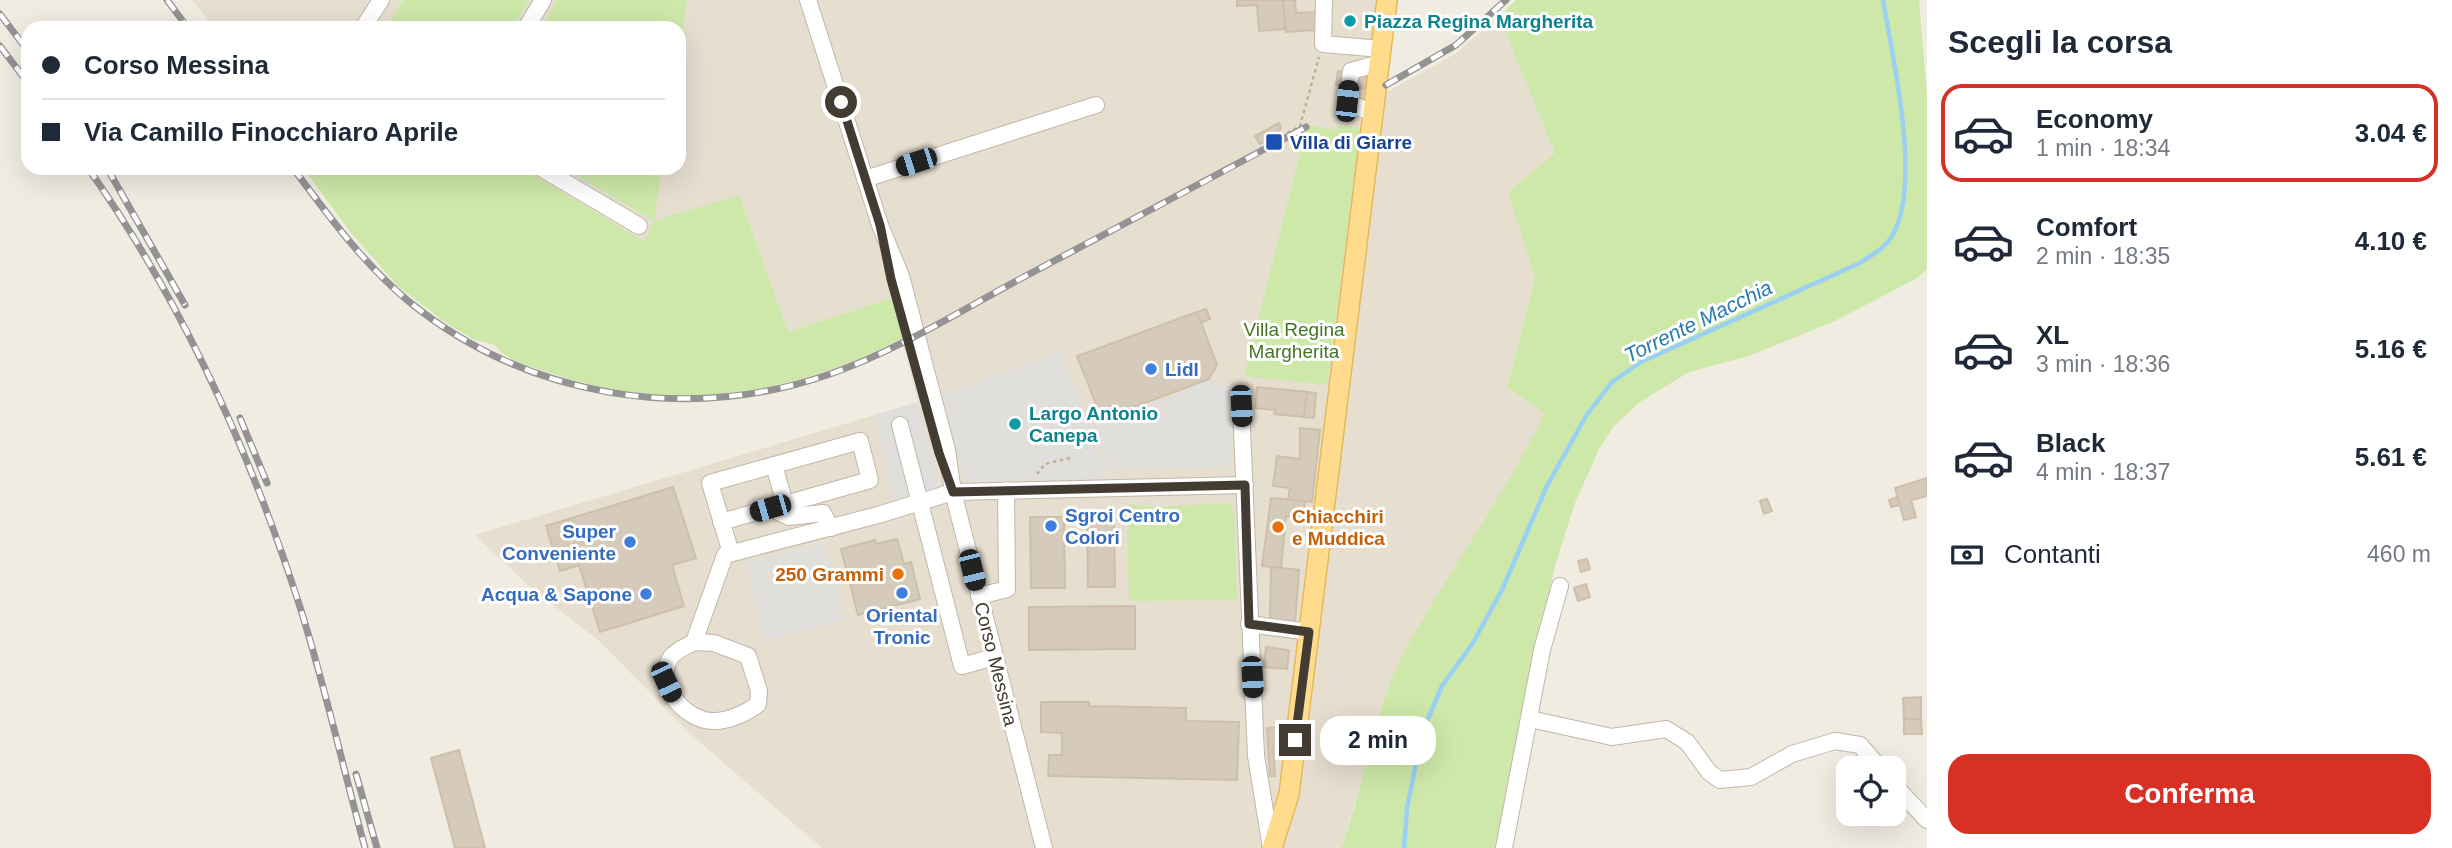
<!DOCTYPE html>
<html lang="it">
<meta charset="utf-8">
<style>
body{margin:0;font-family:Arial,sans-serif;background:#f6f6f7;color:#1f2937;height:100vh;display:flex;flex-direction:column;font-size:26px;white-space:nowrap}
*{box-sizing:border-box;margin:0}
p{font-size:23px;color:#747a83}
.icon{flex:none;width:38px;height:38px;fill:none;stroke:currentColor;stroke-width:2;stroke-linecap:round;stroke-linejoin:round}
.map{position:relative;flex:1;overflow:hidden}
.drawer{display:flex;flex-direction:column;background:#fff;width:525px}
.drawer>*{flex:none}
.top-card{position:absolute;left:21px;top:21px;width:665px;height:154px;border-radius:21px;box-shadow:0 7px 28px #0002;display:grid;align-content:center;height:154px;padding:0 21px;background:#fff}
.controls{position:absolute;left:1836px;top:756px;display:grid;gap:14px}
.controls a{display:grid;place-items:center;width:70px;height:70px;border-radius:14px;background:#fff;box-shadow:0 7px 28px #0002;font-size:35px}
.end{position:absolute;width:32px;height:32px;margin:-16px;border:9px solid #433c32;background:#fff;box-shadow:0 0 0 4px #fff}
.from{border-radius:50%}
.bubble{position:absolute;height:49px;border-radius:21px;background:#fff;box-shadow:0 7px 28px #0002;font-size:23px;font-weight:700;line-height:49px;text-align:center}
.car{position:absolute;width:21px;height:42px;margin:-21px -10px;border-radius:9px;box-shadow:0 0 5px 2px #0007;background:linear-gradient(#222 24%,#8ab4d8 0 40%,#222 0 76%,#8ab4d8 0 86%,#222 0)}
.top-card b{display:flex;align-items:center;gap:24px;height:66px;font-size:26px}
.top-card b+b{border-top:2px solid #e0e1e3}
.top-card i{width:18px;height:18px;background:#1f2937}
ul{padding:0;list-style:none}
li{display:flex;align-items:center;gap:21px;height:98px;margin:0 14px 10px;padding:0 7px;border:4px solid transparent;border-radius:21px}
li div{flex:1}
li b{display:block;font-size:26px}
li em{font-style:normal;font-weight:700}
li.selected{border-color:#d93025}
li>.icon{width:63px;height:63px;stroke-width:1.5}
h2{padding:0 21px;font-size:32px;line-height:84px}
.pay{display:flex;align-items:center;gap:18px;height:77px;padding:0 21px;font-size:26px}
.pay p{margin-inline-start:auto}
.cta{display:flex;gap:14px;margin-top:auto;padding:14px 21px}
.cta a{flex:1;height:80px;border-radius:21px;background:#d93025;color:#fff;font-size:28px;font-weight:700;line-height:80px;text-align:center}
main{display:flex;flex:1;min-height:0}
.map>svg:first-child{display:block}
</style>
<main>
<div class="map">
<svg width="1927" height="848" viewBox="0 0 1927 848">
<rect width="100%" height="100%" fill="#f1ece2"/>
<g fill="#e6decf">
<polygon points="192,0 403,0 385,28 215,28"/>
<polygon points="529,0 1399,0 1385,93 1455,54 1499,17 1555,153 1508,192 1535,278 1507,387 1545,414 1520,464 1405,651 1385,703 1341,848 822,848 695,738 599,641 530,587 475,535 918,402 891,298 788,332 739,195 644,241 522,168 679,168 679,28 513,28"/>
</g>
<g fill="#cde8a8">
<polygon points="403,0 529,0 513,28 385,28"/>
<polygon points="557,0 687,0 679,52 679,28 540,28"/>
<path d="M1516,0H1919L1927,95V269L1917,278L1835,321L1749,356L1689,372L1640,402L1614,426L1599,449L1575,503L1554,569L1500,848H1341C1365,784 1373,710 1406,649C1450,569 1504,496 1545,414L1507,387L1535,278L1508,192L1555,153L1499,17Z"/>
<polygon points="1307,125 1337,130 1339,125 1361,128 1327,385 1244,376"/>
<path d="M303,168H522L644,241L654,221L564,168H662L654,221L739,195L788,332L891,298L903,338C790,396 673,415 551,373C532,367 506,361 495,345L473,339L446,323L398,286L351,233Z"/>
<polygon points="1226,503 1230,505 1234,513 1237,600 1129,601 1127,504 1155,507"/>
</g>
<g fill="#e1dfdb">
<polygon points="1061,351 1107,472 1103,479 965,482 942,395"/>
<polygon points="1211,380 1231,389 1232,466 1109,469 1093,425"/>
<polygon points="918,402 940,487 894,500 874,415"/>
<polygon points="825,542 845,620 765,641 745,563"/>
</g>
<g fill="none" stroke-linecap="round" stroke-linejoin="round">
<path stroke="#9ad0f2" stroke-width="4.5" d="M1404,848L1407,808L1422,733L1442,686L1473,643L1502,590L1547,486L1586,416L1612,382L1641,362L1860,263C1868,257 1879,252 1886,244C1927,200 1892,56 1883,0"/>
</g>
<g fill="#d6caba" stroke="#cebfaa" stroke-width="2">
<polygon points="1237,0 1283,0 1285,29 1259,31 1257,5 1237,6"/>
<polygon points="1283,0 1295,0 1296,13 1317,12 1316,30 1286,32"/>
<polygon points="1338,71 1369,75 1366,89 1336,85"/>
<polygon points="1279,123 1281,128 1276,136 1260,144 1255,136"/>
<polygon points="1206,309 1210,319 1201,323 1197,312"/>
<polygon points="1197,312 1217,365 1209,379 1102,419 1077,356"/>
<polygon points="1257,387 1307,392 1304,417 1274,414 1275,410 1255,408"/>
<polygon points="1307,392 1316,393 1314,418 1304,417"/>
<polygon points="1300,428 1320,430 1312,502 1288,500 1290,488 1273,486 1277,456 1300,459"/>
<polygon points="1927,478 1927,496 1911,500 1916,517 1904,520 1895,488"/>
<polygon points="673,487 696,558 672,565 684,606 600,632 579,565 560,571 546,526"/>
<polygon points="1897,497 1900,505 1891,507 1889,500"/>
<polygon points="1271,498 1305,501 1303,518 1286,516 1281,568 1262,566"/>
<polygon points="1767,499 1772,511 1764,514 1760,501"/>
<polygon points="1087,515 1114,515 1115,587 1088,587"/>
<polygon points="1030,517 1064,517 1065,588 1031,588"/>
<polygon points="897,539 904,564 911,562 920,599 858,615 841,549 875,540 876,544"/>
<polygon points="1587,559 1590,569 1581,572 1578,561"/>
<polygon points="1271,567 1299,570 1295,624 1270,621"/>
<polygon points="1586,584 1590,597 1578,601 1574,588"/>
<polygon points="1135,606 1135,649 1029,650 1029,607"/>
<polygon points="1266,647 1289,650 1287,669 1264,667"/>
<polygon points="1921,697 1921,719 1904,719 1903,698"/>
<polygon points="1041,702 1089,702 1089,706 1186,708 1186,721 1239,722 1237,780 1048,776 1049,755 1062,755 1062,733 1041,732"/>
<polygon points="1904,719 1921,719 1922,734 1904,734"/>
<polygon points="1284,727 1281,759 1276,759 1277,746 1273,746 1275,776 1270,776 1267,728"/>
<polygon points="459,750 485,848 455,848 431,758"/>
</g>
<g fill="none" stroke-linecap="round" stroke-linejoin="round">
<g stroke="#c0b7a7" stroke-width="18">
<g id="minor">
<polyline points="808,0 880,225 901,276 947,450 953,492 1044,848"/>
<polyline points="1324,0 1323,44 1382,49"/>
<polyline points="363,28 381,0"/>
<polyline points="526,28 543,0"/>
<polyline points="1373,114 1347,101 1351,71 1380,63"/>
<polyline points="541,168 639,226"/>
<polyline points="865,179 1096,105"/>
<polyline points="1241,406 1256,756 1271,848"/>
<polyline points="900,425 962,666 994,657"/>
<polyline points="774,465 785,504"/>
<polyline points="770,508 789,517 823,513 831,528"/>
<polyline points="721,522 870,480 860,441 710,483 731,553"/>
<polyline points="979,596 1007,589 1006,490"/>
<polyline points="1249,624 1309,632"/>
<polyline points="694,642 725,555 878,515 953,492 1245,485"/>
<path d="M694,642L714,643L748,656L759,691L758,704C747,713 726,722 712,721C684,720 653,683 671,657C676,650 687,646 694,642Z"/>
<polyline points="1530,719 1612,737 1666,729 1687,742 1709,772 1720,780 1751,777 1792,754 1835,741 1860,745 1880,768"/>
<polyline points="1894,785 1927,820"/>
<polyline points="1504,848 1542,650 1560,586"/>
</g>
</g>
<g stroke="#e6b95b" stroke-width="22">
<polyline id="major" points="1272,848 1289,794 1387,0"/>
</g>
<g stroke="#bfaf95" stroke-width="2.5" stroke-dasharray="3.5 3.5" stroke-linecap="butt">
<polyline points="1275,140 1300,126 1319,57"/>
<polyline points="1037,474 1045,464 1070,458"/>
</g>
<use href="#minor" stroke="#fff" stroke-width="16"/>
<use href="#major" stroke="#ffdc8d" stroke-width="19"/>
<g stroke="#939393" stroke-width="7">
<g id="rail">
<polyline points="167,0 188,28"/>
<polyline points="0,14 28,51"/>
<polyline points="0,46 28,83"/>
<polyline points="1386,85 1456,45 1506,0"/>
<path d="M88,168C182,302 250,451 300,607C325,686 343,768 365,848"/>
<polyline points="107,168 185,305"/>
<path d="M293,168C328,215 362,262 407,300C525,397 686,424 830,374C896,351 957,313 1018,280C1114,229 1210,179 1306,127"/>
<polyline points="240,418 267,483"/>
<polyline points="356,774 377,848"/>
</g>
</g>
<use href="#rail" stroke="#fff" stroke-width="4.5" stroke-dasharray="13" stroke-linecap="butt"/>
</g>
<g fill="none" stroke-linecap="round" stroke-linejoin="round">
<polyline stroke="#433c32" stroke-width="9" points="841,102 880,225 891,279 939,453 953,492 1245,485 1249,624 1309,632 1295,740"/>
</g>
<g fill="#0f9aa8" stroke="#fff" stroke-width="2.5">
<circle cx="1350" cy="21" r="7"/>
<circle cx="1015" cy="424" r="7"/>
</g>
<rect fill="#1a4fb4" stroke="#fff" stroke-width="2.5" x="1265" y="133" width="18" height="18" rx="3.5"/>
<g fill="#3f7fe0" stroke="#fff" stroke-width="2.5">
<circle cx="1151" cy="369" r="7"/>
<circle cx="1051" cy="526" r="7"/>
<circle cx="630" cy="542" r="7"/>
<circle cx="902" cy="593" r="7"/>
<circle cx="646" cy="594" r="7"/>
</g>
<g fill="#e8710a" stroke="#fff" stroke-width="2.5">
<circle cx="1278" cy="527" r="7"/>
<circle cx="898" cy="574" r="7"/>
</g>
<g text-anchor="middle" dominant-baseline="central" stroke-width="6" stroke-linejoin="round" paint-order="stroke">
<g font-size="19" font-weight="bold" fill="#0d838f" stroke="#fff" text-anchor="start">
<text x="1364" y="21">Piazza Regina Margherita</text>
<text x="1029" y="413">Largo Antonio<tspan x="1029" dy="22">Canepa</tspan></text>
</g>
<g font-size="19" font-weight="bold" fill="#164399" stroke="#fff" text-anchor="start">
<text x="1290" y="142">Villa di Giarre</text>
</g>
<g font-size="19" fill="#457525" stroke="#fff">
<text x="1294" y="329">Villa Regina<tspan x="1294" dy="22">Margherita</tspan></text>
</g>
<g font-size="19" font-weight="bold" fill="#366cbe" stroke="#fff" text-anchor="start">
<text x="1165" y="369">Lidl</text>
<text x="1065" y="515">Sgroi Centro<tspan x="1065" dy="22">Colori</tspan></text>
<text x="616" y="531" text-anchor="end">Super<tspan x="616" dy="22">Conveniente</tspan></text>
<text x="632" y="594" text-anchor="end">Acqua &amp; Sapone</text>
<text x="902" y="615" text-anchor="middle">Oriental<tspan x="902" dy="22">Tronic</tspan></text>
</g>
<g font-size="19" font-weight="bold" fill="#c56008" stroke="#fff" text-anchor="start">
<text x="1292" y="516">Chiacchiri<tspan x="1292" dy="22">e Muddica</tspan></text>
<text x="884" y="574" text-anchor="end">250 Grammi</text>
</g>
<g font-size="19" fill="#433c32" stroke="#fff">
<text transform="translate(996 664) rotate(76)">Corso Messina</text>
</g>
<g font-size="21" font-style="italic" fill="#2a7bb0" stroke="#fff">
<text transform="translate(1698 321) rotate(-26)">Torrente Macchia</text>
</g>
</g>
</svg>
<div class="controls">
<a><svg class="icon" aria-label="locate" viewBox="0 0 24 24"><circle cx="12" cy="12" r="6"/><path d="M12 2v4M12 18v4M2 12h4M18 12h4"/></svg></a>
</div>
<i class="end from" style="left:841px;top:102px"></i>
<i class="end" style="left:1295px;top:740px"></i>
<div class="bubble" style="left:1320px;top:716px;width:116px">2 min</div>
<i class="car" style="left:1347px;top:101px;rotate:6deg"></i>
<i class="car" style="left:916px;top:162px;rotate:252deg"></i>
<i class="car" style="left:1241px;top:406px;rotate:177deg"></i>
<i class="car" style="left:770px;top:508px;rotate:254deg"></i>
<i class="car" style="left:972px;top:570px;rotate:166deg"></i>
<i class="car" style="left:1252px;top:677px;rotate:177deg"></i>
<i class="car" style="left:666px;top:682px;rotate:155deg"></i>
<div class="top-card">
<b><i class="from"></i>Corso Messina</b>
<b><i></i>Via Camillo Finocchiaro Aprile</b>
</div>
</div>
<section class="drawer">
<h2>Scegli la corsa</h2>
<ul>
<li class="selected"><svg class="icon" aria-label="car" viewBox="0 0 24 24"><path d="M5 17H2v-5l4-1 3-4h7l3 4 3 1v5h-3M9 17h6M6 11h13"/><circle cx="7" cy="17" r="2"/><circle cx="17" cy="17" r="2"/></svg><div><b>Economy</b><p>1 min · 18:34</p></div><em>3.04 €</em></li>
<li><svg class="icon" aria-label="car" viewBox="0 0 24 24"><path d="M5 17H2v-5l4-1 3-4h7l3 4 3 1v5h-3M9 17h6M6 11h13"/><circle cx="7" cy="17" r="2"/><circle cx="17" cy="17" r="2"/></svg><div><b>Comfort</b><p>2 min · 18:35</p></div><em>4.10 €</em></li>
<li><svg class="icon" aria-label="car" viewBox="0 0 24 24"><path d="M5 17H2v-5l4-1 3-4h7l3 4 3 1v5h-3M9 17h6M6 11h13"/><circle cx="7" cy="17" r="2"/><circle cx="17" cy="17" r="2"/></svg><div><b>XL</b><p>3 min · 18:36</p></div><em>5.16 €</em></li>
<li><svg class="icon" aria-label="car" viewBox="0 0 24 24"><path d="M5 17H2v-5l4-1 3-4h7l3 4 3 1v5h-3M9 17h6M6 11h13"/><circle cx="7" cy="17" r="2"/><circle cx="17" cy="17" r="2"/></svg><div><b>Black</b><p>4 min · 18:37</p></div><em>5.61 €</em></li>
</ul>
<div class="pay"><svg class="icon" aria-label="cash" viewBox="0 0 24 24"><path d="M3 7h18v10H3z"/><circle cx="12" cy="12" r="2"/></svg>Contanti<p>460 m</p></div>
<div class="cta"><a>Conferma</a></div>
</section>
</main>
